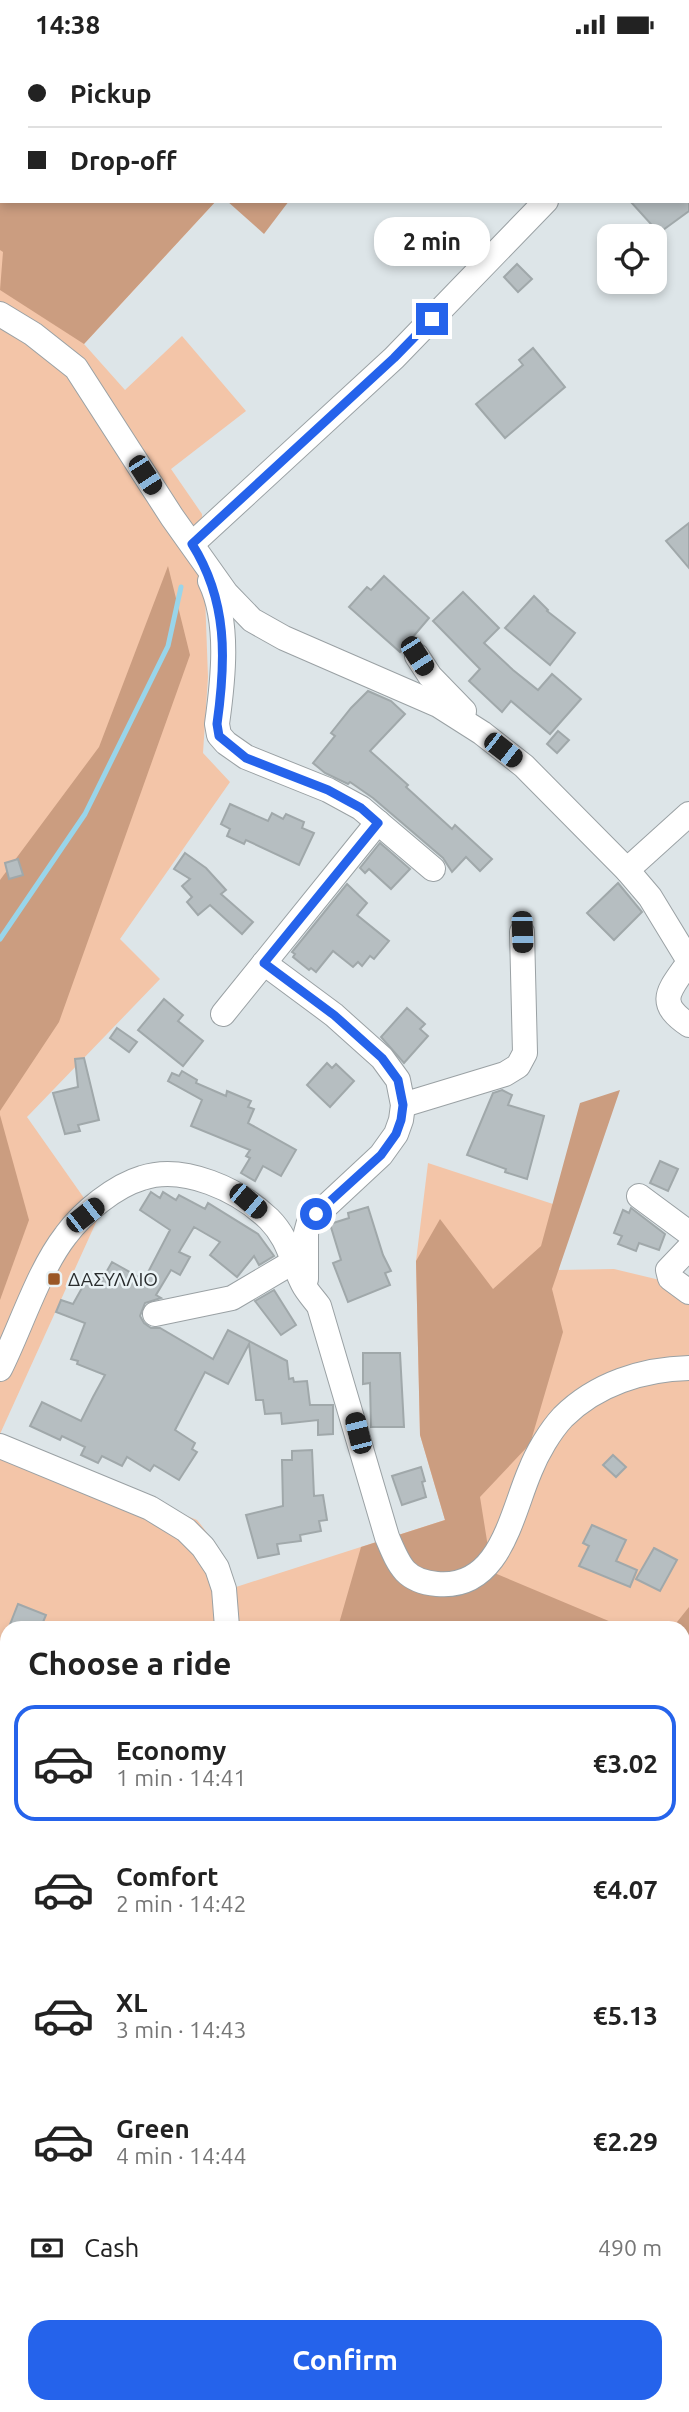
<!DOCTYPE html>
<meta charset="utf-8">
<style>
body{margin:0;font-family:Ubuntu,sans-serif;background:#f6f6f6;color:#222;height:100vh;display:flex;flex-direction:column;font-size:26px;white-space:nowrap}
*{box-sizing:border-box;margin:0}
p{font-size:23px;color:#767676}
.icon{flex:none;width:38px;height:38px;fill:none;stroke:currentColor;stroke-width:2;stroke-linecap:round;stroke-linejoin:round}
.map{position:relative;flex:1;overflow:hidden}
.panel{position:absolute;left:0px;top:1572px;width:690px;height:793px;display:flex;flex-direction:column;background:#fff;border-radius:21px 21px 0 0;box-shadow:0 4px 10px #0003}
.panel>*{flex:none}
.hud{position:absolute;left:0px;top:0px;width:690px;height:154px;box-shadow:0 4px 10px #0003;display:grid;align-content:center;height:154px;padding:0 28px;background:#fff}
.fabs{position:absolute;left:597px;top:175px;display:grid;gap:14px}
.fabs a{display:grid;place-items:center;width:70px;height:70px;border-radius:14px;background:#fff;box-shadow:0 4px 10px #0003;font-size:35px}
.end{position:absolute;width:32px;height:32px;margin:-16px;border:9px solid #2563eb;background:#fff;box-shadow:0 0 0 4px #fff}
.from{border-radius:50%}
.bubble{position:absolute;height:49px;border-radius:21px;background:#fff;box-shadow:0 4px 10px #0003;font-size:23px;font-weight:700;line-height:49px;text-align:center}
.car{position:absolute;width:21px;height:42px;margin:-21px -10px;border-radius:9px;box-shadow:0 0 5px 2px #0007;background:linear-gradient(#222 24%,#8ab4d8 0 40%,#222 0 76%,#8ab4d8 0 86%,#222 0)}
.hud b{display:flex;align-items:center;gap:24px;height:66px;font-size:26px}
.hud b+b{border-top:2px solid #e0e0e0}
.hud i{width:18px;height:18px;background:#222}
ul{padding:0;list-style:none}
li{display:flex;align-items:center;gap:21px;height:116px;margin:0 14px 10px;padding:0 14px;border:4px solid transparent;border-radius:21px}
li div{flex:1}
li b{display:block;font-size:26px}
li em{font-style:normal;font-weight:700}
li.active{border-color:#2563eb}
li>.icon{width:63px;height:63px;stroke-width:1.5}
h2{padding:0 28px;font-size:32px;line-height:84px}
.pay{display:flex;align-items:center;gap:18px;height:77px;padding:0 28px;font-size:26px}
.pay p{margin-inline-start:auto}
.cta{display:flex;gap:14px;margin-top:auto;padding:14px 28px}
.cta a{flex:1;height:80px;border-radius:21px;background:#2563eb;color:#fff;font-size:28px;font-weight:700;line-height:80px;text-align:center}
.status{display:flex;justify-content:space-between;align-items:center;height:49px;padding:0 35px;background:#fff;direction:ltr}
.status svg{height:19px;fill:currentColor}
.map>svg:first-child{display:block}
</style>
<div class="status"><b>14:38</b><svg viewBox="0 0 49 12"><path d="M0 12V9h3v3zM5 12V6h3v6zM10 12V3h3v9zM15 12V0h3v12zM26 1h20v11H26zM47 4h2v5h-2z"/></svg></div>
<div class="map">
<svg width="689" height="2363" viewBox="0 0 689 2363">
<rect width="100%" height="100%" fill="#dde5e8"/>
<g fill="#f3c5a8">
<polygon points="0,45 2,152 216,152 84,295 125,341 182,287 246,362 171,420 202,465 208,628 203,704 230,733 120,890 160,930 27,1068 98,1169 0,1385"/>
<path d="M428,1114L562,1158L559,1221L614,1220L689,1238V1793L683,1794L682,1578H7V2357H682L683,1973H689V2363H0V1391L197,1471C215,1492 225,1513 233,1539L445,1471L420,1386L416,1212Z"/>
</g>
<g fill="#cb9d80">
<polygon points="0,137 2,152 216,152 84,295 0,241 3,203 0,201"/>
<polygon points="227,152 289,152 264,185"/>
<polygon points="168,517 190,606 59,973 0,1062 0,831 99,698"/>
<polygon points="620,1041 552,1240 563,1283 530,1395 480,1448 492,1523 623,1578 338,1578 361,1498 445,1471 420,1386 416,1212 440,1170 493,1240 541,1197 580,1054"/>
<polygon points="0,1066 29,1171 0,1251"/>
<polygon points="689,1558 689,1680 683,1685 682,1578 673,1578"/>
</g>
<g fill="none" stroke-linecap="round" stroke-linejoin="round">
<polyline stroke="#99d5ea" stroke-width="5" points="0,890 85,765 168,597 181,538"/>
</g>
<g fill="#b6bec1" stroke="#a0a8aa" stroke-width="2">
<polygon points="630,152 689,152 689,162 659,184"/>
<polygon points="517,215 532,230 518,243 504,228"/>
<polygon points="533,299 565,338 505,389 476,355 523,316 519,311"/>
<polygon points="689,474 689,519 666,492"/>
<polygon points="384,527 429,569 400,603 349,558 367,538 371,541"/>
<polygon points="463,543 499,579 484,594 513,621 538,641 552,625 581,650 550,685 511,652 502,663 469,632 480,620 433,572"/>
<polygon points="534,547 548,561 547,562 575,584 550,616 505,579"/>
<polygon points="368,642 391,652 405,665 370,702 408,736 406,738 452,780 455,776 492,810 480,822 466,808 452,823 443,809 373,749 350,733 348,735 325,724 313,714 335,687 331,684 351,659"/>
<polygon points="558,682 569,691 557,704 547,695"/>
<polygon points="230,755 268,772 272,764 283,770 286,765 304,773 302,779 314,784 299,816 246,791 244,795 227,787 230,780 221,775"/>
<polygon points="380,794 410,820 391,840 369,820 365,824 360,819"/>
<polygon points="185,804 206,819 226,841 221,845 253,873 242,885 210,856 198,866 187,853 192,848 182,837 190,830 174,820"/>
<polygon points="18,810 23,826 9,830 5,814"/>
<polygon points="618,834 642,863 614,891 587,864"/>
<polygon points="347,835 367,854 357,866 389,892 374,910 370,907 362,917 358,913 353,918 333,902 316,923 311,919 309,921 293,908 295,905 292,903"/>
<polygon points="164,950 183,966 178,972 203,992 183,1017 138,981"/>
<polygon points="407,959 425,975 420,980 428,987 404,1014 381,988"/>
<polygon points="117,979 137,993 129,1003 110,989"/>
<polygon points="84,1009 99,1071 78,1076 80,1082 65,1085 53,1044 78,1038 75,1010"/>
<polygon points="327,1014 332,1019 336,1015 354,1032 330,1058 307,1036"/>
<polygon points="182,1022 197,1031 196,1034 226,1047 227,1042 251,1052 248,1058 254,1060 248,1074 296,1101 281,1127 263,1117 255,1132 241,1124 250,1109 246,1107 250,1101 191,1077 202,1051 168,1032 172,1024 179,1027"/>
<polygon points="502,1041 512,1046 508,1056 544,1067 527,1130 505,1123 506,1120 467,1106 493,1044"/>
<polygon points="660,1112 678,1120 668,1142 650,1134"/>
<polygon points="151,1143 160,1149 163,1143 176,1151 179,1146 205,1160 208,1154 258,1185 274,1207 259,1216 254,1207 237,1228 210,1206 220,1193 194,1178 179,1203 190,1208 180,1226 171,1221 156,1246 161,1249 145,1254 140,1267 144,1274 151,1279 160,1279 213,1310 228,1281 287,1312 289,1330 293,1329 294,1333 307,1332 310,1356 333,1356 333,1385 318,1386 318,1371 282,1375 281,1364 265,1365 263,1351 256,1351 249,1295 228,1335 205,1323 175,1381 195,1394 192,1400 197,1403 179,1431 154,1416 150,1422 127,1408 122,1417 102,1407 98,1414 81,1406 85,1398 62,1387 60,1391 30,1377 42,1353 81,1372 93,1348 105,1326 77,1315 78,1312 71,1310 85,1274 56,1263 61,1251 73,1255 87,1230 99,1236 112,1213 144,1231 170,1181 140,1161"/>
<polygon points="368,1158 383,1206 391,1222 385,1224 390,1236 348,1253 333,1214 341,1211 330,1175 349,1169 348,1164"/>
<polygon points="631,1159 665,1185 659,1201 639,1194 636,1202 618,1195 622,1187 614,1184 623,1161 629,1164"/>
<polygon points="274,1241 296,1276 281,1286 255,1252"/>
<polygon points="363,1304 400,1304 404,1378 371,1378 370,1334 363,1335"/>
<polygon points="312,1401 314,1447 323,1446 327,1471 319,1472 321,1482 300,1486 301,1492 277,1495 279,1505 258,1509 246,1466 283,1457 282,1411 292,1411 292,1402"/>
<polygon points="613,1406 626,1418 616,1428 603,1416"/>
<polygon points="421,1418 425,1432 422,1433 426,1448 402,1456 392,1427"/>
<polygon points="592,1476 626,1491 616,1512 637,1521 630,1538 579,1517 589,1497 583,1494"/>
<polygon points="654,1499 677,1511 660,1542 636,1530"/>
<polygon points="18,1555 46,1566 41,1578 9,1578"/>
</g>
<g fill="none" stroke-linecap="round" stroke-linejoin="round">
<g stroke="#9aa1a4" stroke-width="26">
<g id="minor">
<polyline points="688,53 689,52"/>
<polyline points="0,265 33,285 76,319 172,468 226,544 252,571 284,589 438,656 482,684 524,717 627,821 650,848 689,912"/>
<polyline points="192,495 394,309 546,152"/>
<path d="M210,532C230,573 223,632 217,675L219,686L226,694L246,708L328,741L361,759L433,820"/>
<polyline points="417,607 430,627 464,662"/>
<polyline points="627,821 689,765"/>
<path d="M689,913C669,942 655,953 689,976"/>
<polyline points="264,914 334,966 382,1009 398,1031 403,1056 401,1071 396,1085 381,1106 309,1173 306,1184 306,1230"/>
<polyline points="223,965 378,773"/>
<polyline points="403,1056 505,1025 518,1017 525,1004 522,883"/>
<polyline points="639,1147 689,1184"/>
<polyline points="689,1199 668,1221 670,1229 689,1243"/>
<polyline points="155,1265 232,1249 293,1213"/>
<path d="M0,1320C21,1278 38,1222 66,1186C83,1163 115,1137 142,1129C184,1115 239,1141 269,1170C289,1190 291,1211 303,1235C307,1243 314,1250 319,1257L387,1488C399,1516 404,1532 437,1535C500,1541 511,1466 530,1422C537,1404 550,1382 563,1368C596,1335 643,1320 689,1319"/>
<polyline points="0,1397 150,1459 186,1481 203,1498 217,1519 224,1540 227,1578"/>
<polyline points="0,1910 7,1910"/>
<polyline points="682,1986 689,1986"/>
<polyline points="682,2134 689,2140"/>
</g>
</g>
<g stroke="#bfc0c0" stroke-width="33">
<g id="major">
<polyline points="602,2 603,0"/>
<polyline points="0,10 2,10"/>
<polyline points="688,32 689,32"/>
</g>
</g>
<g stroke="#7c8183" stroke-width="2.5" stroke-dasharray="3.5 3.5" stroke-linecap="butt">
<polyline points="258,2357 259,2363"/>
<polyline points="532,2363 536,2357"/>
</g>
<use href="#minor" stroke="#fff" stroke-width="24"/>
<use href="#major" stroke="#fabd91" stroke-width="32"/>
</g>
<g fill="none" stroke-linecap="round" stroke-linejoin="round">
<path stroke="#2563eb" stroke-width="9" d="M316,1165L381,1106L396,1085L401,1071L403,1056L398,1031L382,1009L334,966L264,914L378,774L361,759L328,741L246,709L219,687L217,675C226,611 228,552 192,495L394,309L432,270"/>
</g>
<rect fill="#9a5726" stroke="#eaf3f6" stroke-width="2.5" x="47" y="1223" width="14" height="14" rx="3.5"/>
<g text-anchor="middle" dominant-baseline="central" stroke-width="5" stroke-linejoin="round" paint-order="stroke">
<g font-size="19" fill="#292c2d" stroke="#eaf3f6" text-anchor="start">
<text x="68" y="1230">ΔΑΣΥΛΛΙΟ</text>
</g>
</g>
</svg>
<div class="fabs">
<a><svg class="icon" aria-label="locate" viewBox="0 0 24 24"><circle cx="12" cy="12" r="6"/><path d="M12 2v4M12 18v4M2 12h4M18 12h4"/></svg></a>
</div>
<i class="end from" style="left:316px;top:1165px"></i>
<i class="end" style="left:432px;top:270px"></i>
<div class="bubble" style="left:374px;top:168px;width:116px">2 min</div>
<i class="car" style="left:145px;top:426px;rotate:147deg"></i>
<i class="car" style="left:417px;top:607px;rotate:147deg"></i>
<i class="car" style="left:503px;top:701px;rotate:128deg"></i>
<i class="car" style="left:522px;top:883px;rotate:178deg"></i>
<i class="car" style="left:248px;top:1152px;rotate:130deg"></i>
<i class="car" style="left:85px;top:1166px;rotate:52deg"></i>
<i class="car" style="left:358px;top:1384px;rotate:346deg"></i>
<div class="hud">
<b><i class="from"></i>Pickup</b>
<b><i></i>Drop-off</b>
</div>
<section class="panel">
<h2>Choose a ride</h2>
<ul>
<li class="active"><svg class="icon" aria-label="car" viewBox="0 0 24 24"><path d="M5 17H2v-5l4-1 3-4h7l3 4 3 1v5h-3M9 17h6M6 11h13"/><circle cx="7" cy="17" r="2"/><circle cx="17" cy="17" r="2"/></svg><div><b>Economy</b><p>1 min · 14:41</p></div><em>€3.02</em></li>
<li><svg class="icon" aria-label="car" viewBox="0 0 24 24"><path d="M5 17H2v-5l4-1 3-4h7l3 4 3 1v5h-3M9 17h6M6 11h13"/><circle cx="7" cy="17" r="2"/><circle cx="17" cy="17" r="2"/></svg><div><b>Comfort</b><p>2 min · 14:42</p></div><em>€4.07</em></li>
<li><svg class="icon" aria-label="car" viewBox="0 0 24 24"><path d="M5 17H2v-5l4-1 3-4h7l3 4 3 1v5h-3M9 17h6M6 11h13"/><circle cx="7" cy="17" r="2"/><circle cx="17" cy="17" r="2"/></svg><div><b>XL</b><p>3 min · 14:43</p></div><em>€5.13</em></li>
<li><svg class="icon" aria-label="car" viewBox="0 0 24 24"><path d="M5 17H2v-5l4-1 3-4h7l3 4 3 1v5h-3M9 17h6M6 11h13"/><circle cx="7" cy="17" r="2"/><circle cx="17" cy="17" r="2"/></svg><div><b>Green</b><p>4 min · 14:44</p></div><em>€2.29</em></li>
</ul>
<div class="pay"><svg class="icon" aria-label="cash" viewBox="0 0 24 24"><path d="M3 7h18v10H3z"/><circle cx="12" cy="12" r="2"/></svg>Cash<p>490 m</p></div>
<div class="cta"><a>Confirm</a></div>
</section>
</div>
